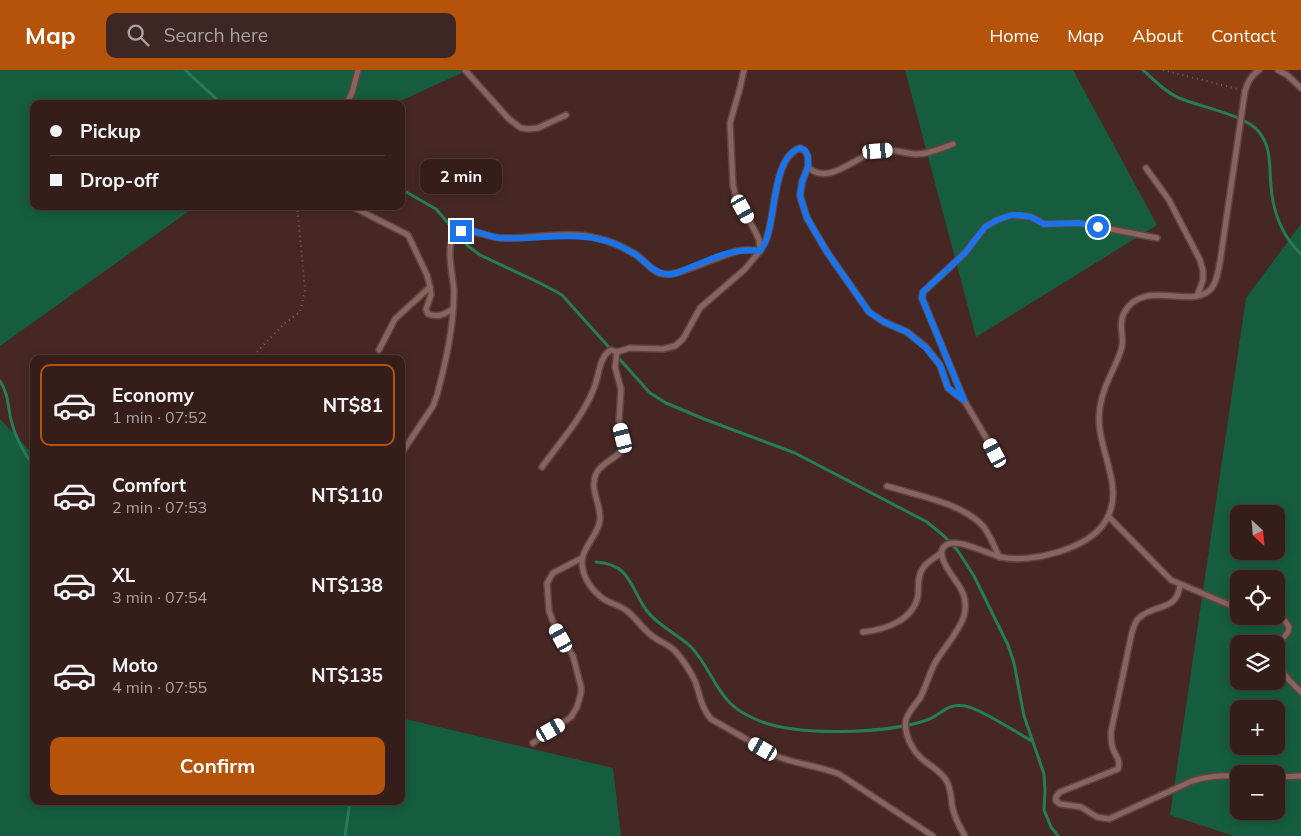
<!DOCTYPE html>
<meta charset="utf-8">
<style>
body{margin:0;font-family:Mulish,sans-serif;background:#3d2623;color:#f1f3f6;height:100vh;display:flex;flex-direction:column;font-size:19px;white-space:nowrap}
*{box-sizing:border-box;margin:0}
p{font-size:16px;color:#aaa2a2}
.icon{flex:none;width:28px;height:28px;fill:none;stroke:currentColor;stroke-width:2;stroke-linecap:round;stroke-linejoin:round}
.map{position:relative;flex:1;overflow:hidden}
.panel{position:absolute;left:30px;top:285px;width:375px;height:450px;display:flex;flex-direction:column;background:#351d1a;border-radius:10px;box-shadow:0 2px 12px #0003,0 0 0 1px #4f3b39}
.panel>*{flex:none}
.hud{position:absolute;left:30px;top:30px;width:375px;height:110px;border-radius:10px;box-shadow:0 2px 12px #0003,0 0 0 1px #4f3b39;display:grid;align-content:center;height:110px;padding:0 20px;background:#351d1a}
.needle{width:32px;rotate:154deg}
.fabs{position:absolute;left:1230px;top:435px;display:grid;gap:10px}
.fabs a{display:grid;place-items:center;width:55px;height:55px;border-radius:10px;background:#351d1a;box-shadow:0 2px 12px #0003,0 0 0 1px #4f3b39;font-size:25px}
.end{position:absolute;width:22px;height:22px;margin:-11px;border:6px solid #1a73e8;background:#fff;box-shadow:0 0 0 2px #fff}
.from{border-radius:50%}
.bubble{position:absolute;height:35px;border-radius:10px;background:#351d1a;box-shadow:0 2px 12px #0003,0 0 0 1px #4f3b39;font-size:16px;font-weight:700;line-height:35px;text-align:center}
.car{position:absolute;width:15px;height:30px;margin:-15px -8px;border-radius:6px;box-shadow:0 0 4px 1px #0007;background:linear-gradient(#fff 24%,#345 0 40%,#fff 0 76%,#345 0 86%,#fff 0)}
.hud b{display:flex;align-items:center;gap:18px;height:48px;font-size:19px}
.hud b+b{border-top:1px solid #4f3b39}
.hud i{width:12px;height:12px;background:#f1f3f6}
ul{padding:9px 0 0;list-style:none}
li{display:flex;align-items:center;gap:15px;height:82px;margin:0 10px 8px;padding:0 10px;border:2px solid transparent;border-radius:10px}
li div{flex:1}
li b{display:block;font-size:19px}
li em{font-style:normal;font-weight:700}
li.on{border-color:#b45309}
li>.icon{width:45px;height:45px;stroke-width:1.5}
.primary-button{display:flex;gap:10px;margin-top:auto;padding:10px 20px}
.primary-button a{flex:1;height:58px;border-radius:10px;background:#b45309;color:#fff;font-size:20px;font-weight:700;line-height:58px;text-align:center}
header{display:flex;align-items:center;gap:30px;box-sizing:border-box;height:70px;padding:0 25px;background:#b45309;color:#fff}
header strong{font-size:24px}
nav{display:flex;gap:28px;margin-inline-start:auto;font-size:18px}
.search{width:350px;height:45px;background:#3d2623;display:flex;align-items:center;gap:12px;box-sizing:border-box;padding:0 18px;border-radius:10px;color:#aaa2a2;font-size:19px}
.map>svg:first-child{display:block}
</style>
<header>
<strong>Map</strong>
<div class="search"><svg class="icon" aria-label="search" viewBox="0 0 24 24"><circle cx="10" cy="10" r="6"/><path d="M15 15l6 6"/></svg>Search here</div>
<nav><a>Home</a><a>Map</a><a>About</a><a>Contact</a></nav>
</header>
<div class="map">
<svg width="1301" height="766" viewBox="0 0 1301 766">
<rect width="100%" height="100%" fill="#472723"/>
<g fill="#165d3f" fill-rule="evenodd">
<polygon points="0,0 468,0 394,34 34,34 34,136 196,136 0,276"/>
<polygon points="905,0 1073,0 1157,155 976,267"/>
<path d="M1301,154V766H1234L1170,745L1246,228ZM1239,444H1276V481H1239ZM1239,509H1276V546H1239ZM1239,574H1276V611H1239ZM1239,639H1276V676H1239ZM1239,704H1276V741H1239Z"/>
<polygon points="0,349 34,385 34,731 401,731 401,648 613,698 621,766 0,766"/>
</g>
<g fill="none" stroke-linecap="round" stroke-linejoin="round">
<g stroke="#257d58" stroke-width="3">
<polyline points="185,0 222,34"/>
<path d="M1143,0C1154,10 1165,22 1179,28C1200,37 1246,45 1259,62C1272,78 1269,97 1271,116C1273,142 1282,166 1301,184"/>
<polyline points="401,119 436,139 468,176 480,185 542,214 562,225 650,323 666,333 704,349 795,383 927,452 944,466 958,481 974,506 1008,575 1014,593 1024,646 1044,704 1045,720 1044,740 1051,757 1058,766"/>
<path d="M0,311C8,323 8,336 11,350C15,367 23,382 34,396"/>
<path d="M596,492C631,494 630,518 647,541C658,556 678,564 691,577C707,593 714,617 730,633C737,640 746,645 755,649C794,667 887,664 927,650C942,645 945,633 965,636C980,638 1017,663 1032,671"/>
<polyline points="345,766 350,731"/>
</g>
<g stroke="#604441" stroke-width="8">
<g id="service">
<polyline points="465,0 509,49 521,58 528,59 538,58 566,45"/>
<path d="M744,0L740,18L730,53L733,115L736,127L755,161L759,170L760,181L745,199L700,238L683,269L675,276L663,279L630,278L617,282L615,297L621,319L619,351L625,375C619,389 602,391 596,404C589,419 601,434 600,449C599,464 584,475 582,490C581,507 593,523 607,531C613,534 621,536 627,541C636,548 642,558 651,565C659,572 669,574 676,582C683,590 690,601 695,611C700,624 701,638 711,649L776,686C796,694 819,696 839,704L933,766"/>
<polyline points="1278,0 1287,5 1301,18"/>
<polyline points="346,34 352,23 358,0"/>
<polyline points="808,97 802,112 800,126 807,148 827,182 869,242 884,252 907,262 926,277 940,295 948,318 963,330"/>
<polyline points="1146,98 1169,130 1200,190 1203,201 1203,210 1197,226"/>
<path d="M351,136L408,165L427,205L430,217L431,225L426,239L428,244C438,248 444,244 453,239"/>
<polyline points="379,280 395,249 430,217"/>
<polyline points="995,383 964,330 922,228 923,222 965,183 985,157 997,150 1012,145 1031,147 1045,154 1079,153 1157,168"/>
<path d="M401,384L433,336L437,325C446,291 454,256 454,220C453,207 446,179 453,168C462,152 486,168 502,168C531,169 568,160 597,168C610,171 623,177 635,184C643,189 650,199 659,203C673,210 719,185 738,181C745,179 753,180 760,181C762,177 765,174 766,170C776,147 772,88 800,78C809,82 808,88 808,97C827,116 853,89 874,82C888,77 901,83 915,84C927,85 942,78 953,74"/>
<path d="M542,397C560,372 583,347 594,318C599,307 599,286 611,280L617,282"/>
<path d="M887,416C916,425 962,433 983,456C990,465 995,477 999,487"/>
<polyline points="1108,446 1171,510 1239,539"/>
<path d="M1180,515C1177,542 1155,533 1139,548C1135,551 1134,557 1132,562L1111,662C1111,668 1111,674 1113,679C1116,687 1121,690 1118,699L1060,722L1056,727V731L1060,734L1081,737L1097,747L1109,749L1192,711C1208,706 1222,705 1239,706"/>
<polyline points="1267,546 1285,551 1289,557 1288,562 1276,577"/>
<path d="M863,562C885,560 914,550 918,525C919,516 917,506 923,498C927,492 935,488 941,483"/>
<polyline points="1276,593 1289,610 1301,622"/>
<polyline points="533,673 571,647 577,637 581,623 581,617 573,586 554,554 549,541 547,513 553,503 582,488"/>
<polyline points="1276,707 1301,706"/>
<path d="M965,766C959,756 954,747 952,735C951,727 951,718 946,710C938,697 920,692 913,678C908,671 904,658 906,650C908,642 915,635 920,628C926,617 929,604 935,593C944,577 958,564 964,546C966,538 966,529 962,521C958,511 929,482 948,474C961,469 987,484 1001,487C1030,494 1088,479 1105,452C1126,419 1099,384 1099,349C1099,334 1104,318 1111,304C1115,295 1120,286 1122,276C1124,265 1118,254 1124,243C1142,208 1190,239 1210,220C1217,213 1218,201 1220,192L1245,21C1248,11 1251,6 1259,0"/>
</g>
</g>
<g stroke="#7f625e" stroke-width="2" stroke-dasharray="1 4" stroke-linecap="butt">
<polyline points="1163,0 1238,19"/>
<polyline points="250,289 285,253 300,242 305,220 297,136"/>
</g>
<use href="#service" stroke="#89645e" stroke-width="5"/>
</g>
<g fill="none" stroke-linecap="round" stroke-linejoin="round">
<path stroke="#1a73e8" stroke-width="6" d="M461,161C474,158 488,167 501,168C541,170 580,159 618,175C623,178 629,181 635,184C645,191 653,203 666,204C675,206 683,200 691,197C713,188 736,177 760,181C762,177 765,174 766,170C776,147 772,87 800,78L805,80L808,86V97L802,112L800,126L807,148L827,182L869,242L884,252L907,262L926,278L940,295L948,318L964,330L922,228L923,222L965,183L985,157L997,150L1012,145H1020L1031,147L1044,154L1079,153L1098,157"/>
</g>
</svg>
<div class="fabs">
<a><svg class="needle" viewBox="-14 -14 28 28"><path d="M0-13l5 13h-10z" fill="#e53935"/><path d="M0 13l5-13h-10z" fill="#aaa2a2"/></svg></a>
<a><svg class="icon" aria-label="locate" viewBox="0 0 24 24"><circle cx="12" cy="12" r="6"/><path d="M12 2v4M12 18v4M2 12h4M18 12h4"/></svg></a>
<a><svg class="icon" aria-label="layers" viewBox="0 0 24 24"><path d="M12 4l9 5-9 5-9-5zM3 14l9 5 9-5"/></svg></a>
<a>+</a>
<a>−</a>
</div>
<i class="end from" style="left:1098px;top:157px"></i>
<i class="end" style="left:461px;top:161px"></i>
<div class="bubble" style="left:420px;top:89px;width:82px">2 min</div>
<i class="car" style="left:878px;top:81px;rotate:85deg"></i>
<i class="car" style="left:743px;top:139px;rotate:151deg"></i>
<i class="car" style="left:623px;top:368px;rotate:346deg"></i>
<i class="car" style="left:995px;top:383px;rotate:332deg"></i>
<i class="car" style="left:561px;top:568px;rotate:331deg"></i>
<i class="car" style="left:551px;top:660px;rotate:60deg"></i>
<i class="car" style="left:763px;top:679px;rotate:300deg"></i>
<div class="hud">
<b><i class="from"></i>Pickup</b>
<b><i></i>Drop-off</b>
</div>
<section class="panel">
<ul>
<li class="on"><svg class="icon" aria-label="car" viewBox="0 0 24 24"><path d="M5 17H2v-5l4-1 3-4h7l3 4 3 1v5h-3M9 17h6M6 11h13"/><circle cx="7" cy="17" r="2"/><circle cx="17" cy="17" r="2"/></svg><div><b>Economy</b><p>1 min · 07:52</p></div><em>NT$81</em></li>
<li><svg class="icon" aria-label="car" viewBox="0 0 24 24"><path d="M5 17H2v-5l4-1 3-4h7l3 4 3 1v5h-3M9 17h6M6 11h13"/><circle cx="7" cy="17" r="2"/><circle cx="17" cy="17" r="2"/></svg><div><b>Comfort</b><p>2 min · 07:53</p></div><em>NT$110</em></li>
<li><svg class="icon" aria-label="car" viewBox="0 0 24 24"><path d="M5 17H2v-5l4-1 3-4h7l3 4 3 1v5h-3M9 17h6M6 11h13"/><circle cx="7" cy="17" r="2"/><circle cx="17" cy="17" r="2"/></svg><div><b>XL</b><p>3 min · 07:54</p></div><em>NT$138</em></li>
<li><svg class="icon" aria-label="car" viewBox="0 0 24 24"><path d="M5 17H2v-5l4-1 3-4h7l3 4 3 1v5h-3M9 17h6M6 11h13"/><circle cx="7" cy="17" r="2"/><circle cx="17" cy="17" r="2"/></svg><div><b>Moto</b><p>4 min · 07:55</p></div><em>NT$135</em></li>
</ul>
<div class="primary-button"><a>Confirm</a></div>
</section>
</div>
